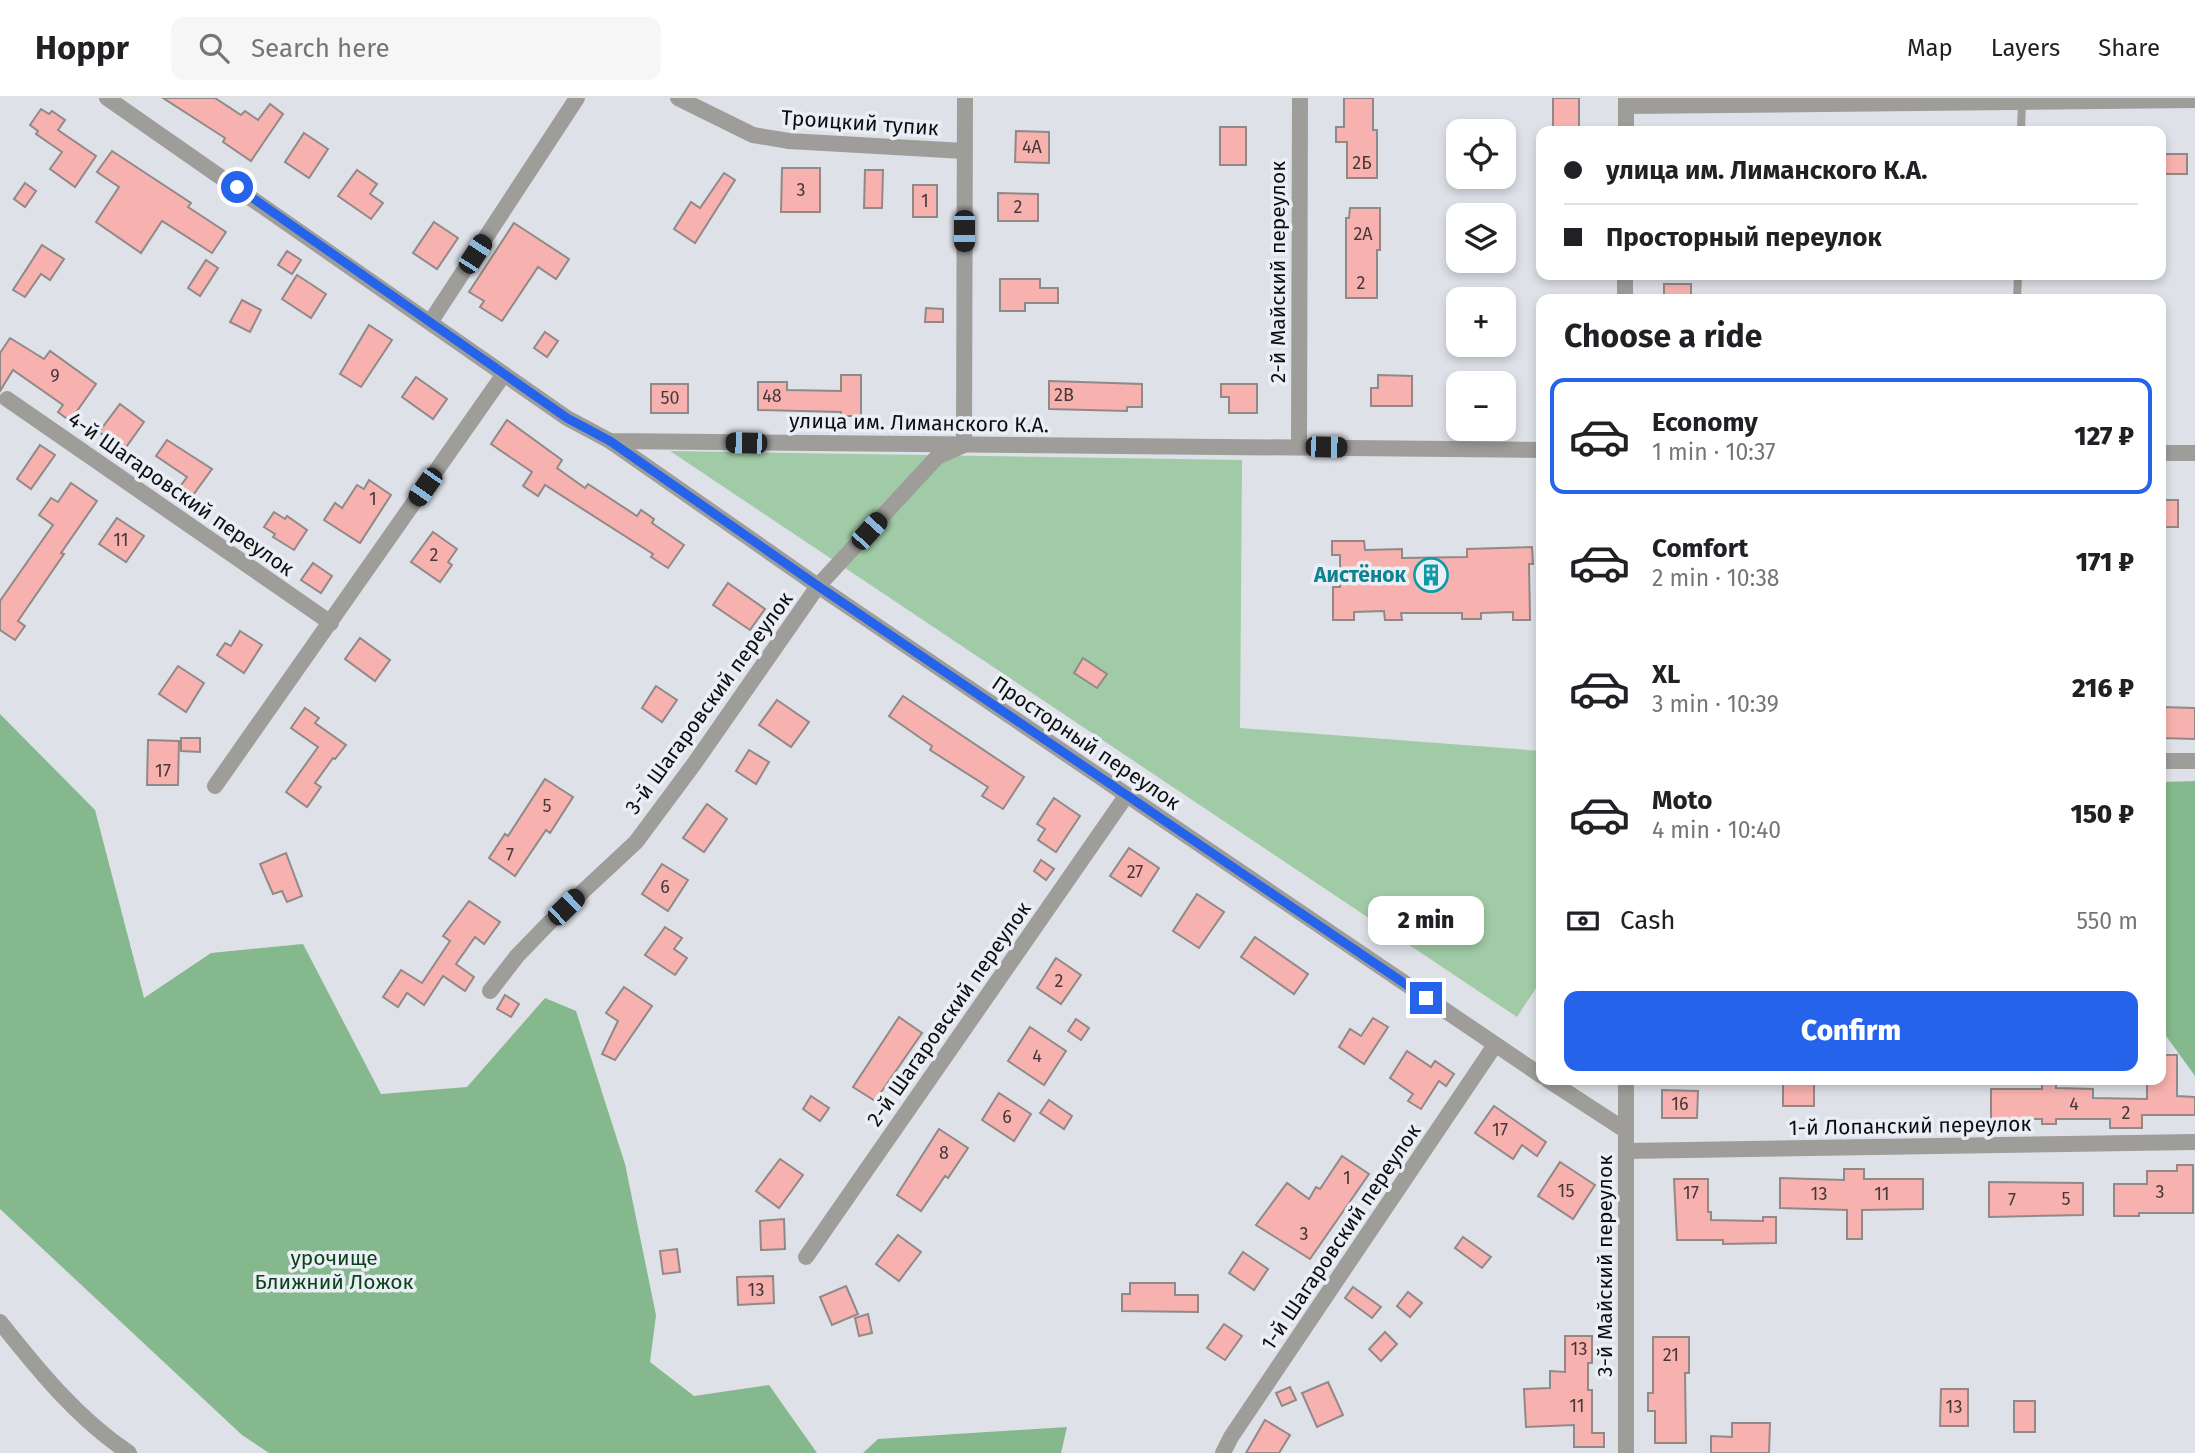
<!DOCTYPE html>
<meta charset="utf-8">
<style>
body{margin:0;font-family:"Fira Sans",sans-serif;background:#f6f6f6;color:#202124;height:100vh;display:flex;flex-direction:column;font-size:26px;white-space:nowrap}
*{box-sizing:border-box;margin:0}
p{font-size:23px;color:#757577}
.icon{flex:none;width:38px;height:38px;fill:none;stroke:currentColor;stroke-width:2;stroke-linecap:round;stroke-linejoin:round}
.map{position:relative;flex:1;overflow:hidden}
.sheet{position:absolute;left:1536px;top:196px;width:630px;height:791px;display:flex;flex-direction:column;background:#fff;border-radius:14px;box-shadow:0 4px 10px #0003}
.sheet>*{flex:none}
.hud{position:absolute;left:1536px;top:28px;width:630px;height:154px;border-radius:14px;box-shadow:0 4px 10px #0003;display:grid;align-content:center;height:154px;padding:0 28px;background:#fff}
.buttons{position:absolute;left:1446px;top:21px;display:grid;gap:14px}
.buttons a{display:grid;place-items:center;width:70px;height:70px;border-radius:14px;background:#fff;box-shadow:0 4px 10px #0003;font-size:35px}
.end{position:absolute;width:32px;height:32px;margin:-16px;border:9px solid #2563eb;background:#fff;box-shadow:0 0 0 4px #fff}
.from{border-radius:50%}
.bubble{position:absolute;height:49px;border-radius:14px;background:#fff;box-shadow:0 4px 10px #0003;font-size:23px;font-weight:800;line-height:49px;text-align:center}
.car{position:absolute;width:21px;height:42px;margin:-21px -10px;border-radius:9px;box-shadow:0 0 5px 2px #0007;background:linear-gradient(#222 24%,#8ab4d8 0 40%,#222 0 76%,#8ab4d8 0 86%,#222 0)}
.hud b{display:flex;align-items:center;gap:24px;height:66px;font-size:26px}
.hud b+b{border-top:2px solid #e0e0e0}
.hud i{width:18px;height:18px;background:#202124}
ul{padding:0;list-style:none}
li{display:flex;align-items:center;gap:21px;height:116px;margin:0 14px 10px;padding:0 14px;border:4px solid transparent;border-radius:14px}
li div{flex:1}
li b{display:block;font-size:26px}
li em{font-style:normal;font-weight:800}
li.on{border-color:#2563eb}
li>.icon{width:63px;height:63px;stroke-width:1.5}
h2{padding:0 28px;font-size:32px;line-height:84px}
.pay{display:flex;align-items:center;gap:18px;height:77px;padding:0 28px;font-size:26px}
.pay p{margin-inline-start:auto}
.button{display:flex;gap:14px;margin-top:auto;padding:14px 28px}
.button a{flex:1;height:80px;border-radius:14px;background:#2563eb;color:#fff;font-size:28px;font-weight:800;line-height:80px;text-align:center}
header{display:flex;align-items:center;gap:42px;box-sizing:border-box;height:98px;padding:0 35px;background:#fff;border-bottom:2px solid #e0e0e0}
header strong{font-size:33px}
nav{display:flex;gap:38px;margin-inline-start:auto;font-size:24px}
.search{width:490px;height:63px;background:#f6f6f6;display:flex;align-items:center;gap:18px;box-sizing:border-box;padding:0 24px;border-radius:14px;color:#757577;font-size:26px}
.map>svg:first-child{display:block}
</style>
<header>
<strong>Hoppr</strong>
<div class="search"><svg class="icon" aria-label="search" viewBox="0 0 24 24"><circle cx="10" cy="10" r="6"/><path d="M15 15l6 6"/></svg>Search here</div>
<nav><a>Map</a><a>Layers</a><a>Share</a></nav>
</header>
<div class="map">
<svg width="2195" height="1355" viewBox="0 0 2195 1355">
<rect width="100%" height="100%" fill="#dee1e8"/>
<polygon fill="#a0cba6" points="670,353 1242,362 1240,630 1542,653 1542,881 1517,919 1511,915"/>
<g fill="#86b88d">
<polygon points="0,616 95,712 144,900 211,855 303,846 381,996 467,989 545,900 576,913 625,1066 656,1217 650,1264 694,1298 769,1287 817,1355 269,1355 242,1337 0,1111"/>
<polygon points="2195,683 2195,978 2161,931 2161,684"/>
<polygon points="1067,1329 1061,1355 863,1355 878,1341"/>
</g>
<g fill="#f7b2af" stroke="#918988" stroke-width="2">
<polygon points="163,0 215,0 241,17 245,13 258,22 270,6 283,16 251,63 223,44 225,40"/>
<polygon points="1344,0 1373,0 1373,32 1377,32 1377,80 1347,80 1347,44 1336,44 1336,29 1344,29"/>
<polygon points="1553,0 1579,0 1579,30 1553,29"/>
<polygon points="41,11 49,16 52,13 65,22 58,32 96,58 75,89 50,71 62,54 36,36 38,33 30,27"/>
<rect x="1220" y="29" width="26" height="38"/>
<polygon points="1016,33 1049,34 1049,65 1015,64"/>
<polygon points="304,35 328,51 309,80 285,64"/>
<polygon points="112,53 191,105 188,109 226,134 212,155 162,123 141,155 96,124 119,89 97,74"/>
<rect x="2161" y="56" width="26" height="20"/>
<polygon points="782,70 820,70 820,114 781,114"/>
<polygon points="357,72 377,86 370,96 383,105 371,121 338,98"/>
<polygon points="865,72 883,72 882,110 864,110"/>
<polygon points="724,75 735,82 695,145 674,131 691,104 700,110"/>
<polygon points="25,85 36,93 25,109 14,101"/>
<rect x="913" y="87" width="24" height="32"/>
<polygon points="998,95 1038,96 1038,123 998,123"/>
<polygon points="1350,110 1380,110 1380,152 1377,152 1377,200 1346,200 1346,120 1349,120"/>
<polygon points="434,124 458,140 437,171 413,155"/>
<polygon points="514,125 569,161 556,181 538,169 502,223 480,209 484,203 469,194"/>
<polygon points="42,147 64,161 50,182 41,176 25,199 13,192"/>
<polygon points="287,153 301,162 292,176 278,167"/>
<polygon points="206,162 218,170 200,198 188,190"/>
<polygon points="297,177 326,196 311,220 282,201"/>
<polygon points="1000,181 1040,181 1040,190 1058,190 1058,205 1025,205 1025,213 1000,213"/>
<rect x="1664" y="186" width="27" height="15"/>
<polygon points="242,202 261,212 250,234 230,224"/>
<polygon points="926,210 943,211 943,224 925,224"/>
<polygon points="369,227 392,242 361,289 340,276"/>
<polygon points="545,234 558,243 547,259 534,250"/>
<polygon points="10,240 44,261 50,253 96,286 70,323 58,314 63,307 13,272 0,293 0,255"/>
<polygon points="841,277 861,277 861,318 841,318 841,314 758,312 758,284 787,284 787,292 841,293"/>
<polygon points="1378,277 1412,278 1412,308 1371,308 1371,290 1378,290"/>
<polygon points="416,279 447,301 433,321 402,299"/>
<polygon points="1049,283 1142,286 1142,309 1127,309 1127,313 1049,311"/>
<rect x="651" y="286" width="37" height="29"/>
<polygon points="1221,286 1257,286 1257,315 1229,315 1229,299 1221,299"/>
<polygon points="120,306 144,324 124,352 99,334"/>
<polygon points="507,322 562,362 557,370 585,390 588,386 637,418 641,412 654,421 652,425 684,447 668,470 651,459 653,456 545,387 538,398 523,388 532,374 491,346"/>
<polygon points="167,342 212,371 185,408 173,398 187,379 156,358"/>
<polygon points="40,347 55,357 31,391 17,381"/>
<polygon points="369,382 391,397 360,445 324,422 335,405 342,410 357,387 364,391"/>
<polygon points="71,385 97,403 61,455 64,456 18,523 25,528 15,542 0,532 0,503 53,427 39,417 51,400 58,404"/>
<rect x="2161" y="402" width="17" height="27"/>
<polygon points="274,414 285,421 287,418 307,432 294,452 273,439 275,436 264,429"/>
<polygon points="117,420 144,438 126,464 99,446"/>
<polygon points="433,434 457,451 448,464 452,467 440,484 411,464"/>
<polygon points="1332,443 1364,443 1365,452 1402,451 1402,460 1467,459 1467,451 1532,449 1533,466 1529,466 1530,522 1513,522 1513,514 1481,515 1481,521 1462,521 1462,515 1401,515 1402,522 1385,522 1384,513 1354,514 1354,522 1333,522 1333,489 1340,489 1340,457 1332,457"/>
<polygon points="313,465 332,478 321,495 301,482"/>
<polygon points="728,485 765,511 750,532 713,507"/>
<polygon points="240,533 262,547 244,575 217,557 225,545 231,548"/>
<polygon points="360,540 390,562 375,583 345,561"/>
<polygon points="1083,560 1107,576 1097,590 1074,575"/>
<polygon points="178,568 204,585 186,614 159,596"/>
<polygon points="656,588 677,602 662,624 642,610"/>
<polygon points="903,598 1024,679 1003,711 982,698 988,689 930,652 932,648 889,618"/>
<polygon points="777,602 809,624 791,649 759,627"/>
<polygon points="2161,609 2195,610 2195,641 2161,640"/>
<polygon points="305,610 319,620 315,625 346,647 335,661 333,660 315,685 321,689 307,709 286,694 318,649 291,630"/>
<polygon points="181,640 200,640 200,654 181,653"/>
<polygon points="148,642 179,643 178,687 147,687"/>
<polygon points="749,652 769,664 756,686 736,673"/>
<polygon points="545,681 573,699 550,735 546,732 515,778 489,760 505,736 508,738"/>
<polygon points="1054,700 1080,718 1056,754 1038,742 1045,731 1037,726"/>
<polygon points="707,706 727,721 704,754 683,740"/>
<polygon points="1129,750 1159,770 1141,798 1110,778"/>
<polygon points="286,755 302,798 287,804 282,793 273,796 260,766"/>
<polygon points="1041,762 1054,771 1046,782 1034,773"/>
<polygon points="662,766 688,782 668,813 642,796"/>
<polygon points="1197,796 1224,814 1199,850 1173,833"/>
<polygon points="469,803 500,824 484,846 475,839 456,866 474,879 465,893 443,878 424,907 407,895 398,909 383,899 401,872 422,885 450,843 443,838"/>
<polygon points="665,829 682,840 674,851 687,860 675,877 645,857"/>
<polygon points="1255,839 1308,876 1294,896 1241,859"/>
<polygon points="1056,860 1081,877 1061,906 1037,890"/>
<polygon points="624,889 652,908 615,962 602,956 618,923 606,915"/>
<polygon points="505,897 519,906 511,919 497,911"/>
<polygon points="899,919 922,935 875,1003 853,989"/>
<polygon points="1373,920 1388,929 1364,966 1339,949 1350,931 1361,938"/>
<polygon points="1076,921 1089,930 1081,942 1068,933"/>
<polygon points="1030,929 1066,953 1044,987 1008,963"/>
<polygon points="1407,953 1431,969 1435,963 1454,976 1446,988 1439,983 1421,1011 1408,1003 1413,996 1390,980"/>
<polygon points="2161,957 2177,957 2177,998 2195,999 2195,1017 2142,1017 2142,1030 2110,1030 2110,1021 2056,1021 2056,1026 2042,1026 2042,1021 1991,1021 1991,991 2042,991 2042,982 2056,982 2056,990 2093,991 2093,1000 2147,1001 2147,982 2161,982"/>
<rect x="1783" y="982" width="31" height="26"/>
<polygon points="1662,992 1698,993 1697,1020 1662,1020"/>
<polygon points="999,995 1031,1016 1014,1043 982,1022"/>
<polygon points="811,998 829,1010 820,1023 803,1011"/>
<polygon points="1049,1002 1072,1018 1064,1031 1040,1015"/>
<polygon points="1494,1008 1546,1044 1537,1058 1522,1047 1513,1061 1475,1035"/>
<polygon points="939,1031 968,1050 948,1080 945,1078 921,1113 897,1097"/>
<polygon points="1342,1058 1369,1076 1310,1161 1256,1127 1287,1085 1309,1101 1316,1089 1320,1091"/>
<polygon points="780,1061 803,1077 779,1110 756,1093"/>
<polygon points="1560,1064 1595,1087 1573,1121 1538,1098"/>
<polygon points="2177,1067 2193,1067 2193,1115 2139,1115 2139,1118 2114,1118 2114,1086 2147,1086 2147,1073 2177,1073"/>
<polygon points="1844,1071 1864,1071 1864,1081 1923,1081 1923,1111 1862,1112 1862,1141 1847,1141 1847,1112 1780,1110 1780,1080 1844,1082"/>
<polygon points="1674,1081 1708,1081 1708,1114 1711,1114 1711,1122 1763,1123 1763,1119 1776,1119 1776,1145 1723,1146 1723,1142 1677,1142"/>
<polygon points="1989,1084 2083,1085 2083,1117 1989,1119"/>
<polygon points="784,1121 785,1151 761,1152 760,1123"/>
<polygon points="898,1137 921,1154 899,1183 876,1166"/>
<polygon points="1463,1139 1491,1159 1482,1170 1455,1150"/>
<polygon points="677,1151 680,1174 663,1176 660,1153"/>
<polygon points="1243,1154 1268,1171 1254,1192 1229,1175"/>
<polygon points="773,1178 774,1205 738,1207 737,1179"/>
<polygon points="1130,1185 1175,1185 1175,1197 1198,1197 1198,1214 1122,1213 1122,1196 1130,1196"/>
<polygon points="846,1188 858,1216 832,1227 820,1199"/>
<polygon points="1353,1189 1381,1209 1372,1220 1345,1200"/>
<polygon points="1408,1194 1422,1205 1410,1219 1397,1208"/>
<polygon points="868,1216 872,1235 859,1238 855,1220"/>
<polygon points="1224,1226 1242,1238 1225,1262 1207,1250"/>
<polygon points="1385,1234 1397,1246 1381,1263 1369,1251"/>
<polygon points="1565,1238 1592,1238 1592,1265 1588,1265 1588,1292 1592,1292 1592,1335 1604,1335 1604,1349 1574,1349 1574,1327 1526,1329 1524,1291 1550,1290 1550,1273 1565,1274"/>
<polygon points="1653,1239 1689,1239 1689,1275 1685,1275 1686,1345 1655,1345 1655,1313 1648,1313 1648,1295 1653,1295"/>
<polygon points="1328,1284 1343,1317 1317,1329 1302,1295"/>
<polygon points="1290,1289 1296,1302 1282,1308 1276,1295"/>
<polygon points="1941,1291 1968,1291 1968,1328 1940,1328"/>
<rect x="2014" y="1303" width="21" height="31"/>
<polygon points="1265,1322 1290,1337 1279,1355 1246,1355"/>
<polygon points="1732,1325 1770,1325 1769,1355 1711,1355 1711,1338 1732,1339"/>
</g>
<g fill="none" stroke-linecap="round" stroke-linejoin="round">
<g stroke="#9e9d9a" stroke-width="8">
<polyline points="2021,33 2022,3"/>
<polyline points="2017,201 2018,177"/>
</g>
<g stroke="#9e9d9a" stroke-width="16">
<polyline points="107,0 567,320 610,343 1542,352"/>
<polyline points="678,0 753,37 789,43 964,53"/>
<polyline points="1626,8 2195,2"/>
<polyline points="1626,33 1626,0"/>
<polyline points="1625,201 1625,177"/>
<polyline points="431,223 577,0"/>
<polyline points="7,301 331,525"/>
<polyline points="610,343 818,488 1542,978"/>
<polyline points="1299,349 1300,0"/>
<polyline points="2161,355 2195,355"/>
<polyline points="2161,663 2195,663"/>
<polyline points="215,688 504,276"/>
<polyline points="490,893 517,858 549,825 636,744 694,666 818,488 937,359 964,347 965,0"/>
<polyline points="1548,982 1625,1032"/>
<polyline points="1626,982 1626,1355"/>
<polyline points="1626,1053 2195,1044"/>
<polyline points="806,1159 1126,698"/>
<path d="M0,1224C38,1272 78,1321 129,1355"/>
<polyline points="1223,1355 1231,1339 1495,947"/>
</g>
</g>
<g fill="none" stroke-linecap="round" stroke-linejoin="round">
<polyline stroke="#2563eb" stroke-width="9" points="237,89 567,320 610,343 818,488 1426,900"/>
</g>
<defs>
<g id="building-ring" transform="scale(1.75)"><circle r="9.5" fill="#ebeff5" stroke="#0f9aa8" stroke-width="1.5"/><path d="M-4-6H4V6H1V3H-1V6H-4ZM-2.5-4.3h1.7v1.8h-1.7ZM.8-4.3h1.7v1.8H.8ZM-2.5-1h1.7V.8h-1.7ZM.8-1h1.7V.8H.8Z" fill="#0f9aa8"/></g>
</defs>
<g fill-rule="evenodd">
<use href="#building-ring" x="1431" y="477"/>
</g>
<g text-anchor="middle" dominant-baseline="central" stroke-width="7" stroke-linejoin="round" paint-order="stroke">
<g font-size="18" fill="#483738">
<text x="1032" y="49">4А</text>
<text x="1362" y="65">2Б</text>
<text x="801" y="92">3</text>
<text x="925" y="103">1</text>
<text x="1018" y="109">2</text>
<text x="1363" y="136">2А</text>
<text x="1361" y="185">2</text>
<text x="55" y="278">9</text>
<text x="1064" y="297">2В</text>
<text x="772" y="298">48</text>
<text x="670" y="300">50</text>
<text x="373" y="401">1</text>
<text x="121" y="442">11</text>
<text x="434" y="457">2</text>
<text x="163" y="673">17</text>
<text x="547" y="708">5</text>
<text x="510" y="757">7</text>
<text x="1135" y="774">27</text>
<text x="665" y="789">6</text>
<text x="1059" y="883">2</text>
<text x="1037" y="958">4</text>
<text x="1680" y="1006">16</text>
<text x="2074" y="1006">4</text>
<text x="2126" y="1015">2</text>
<text x="1007" y="1019">6</text>
<text x="1500" y="1032">17</text>
<text x="944" y="1055">8</text>
<text x="1347" y="1080">1</text>
<text x="1566" y="1093">15</text>
<text x="2160" y="1094">3</text>
<text x="1691" y="1095">17</text>
<text x="1819" y="1096">13</text>
<text x="1882" y="1096">11</text>
<text x="2066" y="1101">5</text>
<text x="2012" y="1102">7</text>
<text x="1304" y="1136">3</text>
<text x="756" y="1192">13</text>
<text x="1579" y="1251">13</text>
<text x="1671" y="1257">21</text>
<text x="1577" y="1308">11</text>
<text x="1954" y="1309">13</text>
</g>
<g font-size="21" fill="#0d0e10" stroke="#ebeff5">
<text transform="translate(860 25) rotate(4)">Троицкий тупик</text>
<text transform="translate(1278 174) rotate(-90)">2-й Майский переулок</text>
<text transform="translate(919 325) rotate(1)">улица им. Лиманского К.А.</text>
<text transform="translate(181 396) rotate(35)">4-й Шагаровский переулок</text>
<text transform="translate(709 605) rotate(-54)">3-й Шагаровский переулок</text>
<text transform="translate(1086 645) rotate(34)">Просторный переулок</text>
<text transform="translate(949 916) rotate(-55)">2-й Шагаровский переулок</text>
<text transform="translate(1910 1028) rotate(-1)">1-й Лопанский переулок</text>
<text transform="translate(1341 1139) rotate(-56)">1-й Шагаровский переулок</text>
<text transform="translate(1605 1168) rotate(-90)">3-й Майский переулок</text>
</g>
<g font-size="21" font-weight="bold" fill="#0d838f" stroke="#ebeff5" text-anchor="end">
<text x="1406" y="477">Аистёнок</text>
</g>
<g font-size="21" fill="#09431b" stroke="#ebeff5">
<text x="334" y="1160">урочище<tspan x="334" dy="24">Ближний Ложок</tspan></text>
</g>
</g>
</svg>
<div class="buttons">
<a><svg class="icon" aria-label="locate" viewBox="0 0 24 24"><circle cx="12" cy="12" r="6"/><path d="M12 2v4M12 18v4M2 12h4M18 12h4"/></svg></a>
<a><svg class="icon" aria-label="layers" viewBox="0 0 24 24"><path d="M12 4l9 5-9 5-9-5zM3 14l9 5 9-5"/></svg></a>
<a>+</a>
<a>−</a>
</div>
<i class="end from" style="left:237px;top:89px"></i>
<i class="end" style="left:1426px;top:900px"></i>
<div class="bubble" style="left:1368px;top:798px;width:116px">2 min</div>
<i class="car" style="left:964px;top:133px;rotate:180deg"></i>
<i class="car" style="left:475px;top:156px;rotate:33deg"></i>
<i class="car" style="left:746px;top:345px;rotate:271deg"></i>
<i class="car" style="left:1326px;top:349px;rotate:91deg"></i>
<i class="car" style="left:425px;top:389px;rotate:215deg"></i>
<i class="car" style="left:869px;top:433px;rotate:42deg"></i>
<i class="car" style="left:566px;top:809px;rotate:46deg"></i>
<div class="hud">
<b><i class="from"></i>улица им. Лиманского К.А.</b>
<b><i></i>Просторный переулок</b>
</div>
<section class="sheet">
<h2>Choose a ride</h2>
<ul>
<li class="on"><svg class="icon" aria-label="car" viewBox="0 0 24 24"><path d="M5 17H2v-5l4-1 3-4h7l3 4 3 1v5h-3M9 17h6M6 11h13"/><circle cx="7" cy="17" r="2"/><circle cx="17" cy="17" r="2"/></svg><div><b>Economy</b><p>1 min · 10:37</p></div><em>127 ₽</em></li>
<li><svg class="icon" aria-label="car" viewBox="0 0 24 24"><path d="M5 17H2v-5l4-1 3-4h7l3 4 3 1v5h-3M9 17h6M6 11h13"/><circle cx="7" cy="17" r="2"/><circle cx="17" cy="17" r="2"/></svg><div><b>Comfort</b><p>2 min · 10:38</p></div><em>171 ₽</em></li>
<li><svg class="icon" aria-label="car" viewBox="0 0 24 24"><path d="M5 17H2v-5l4-1 3-4h7l3 4 3 1v5h-3M9 17h6M6 11h13"/><circle cx="7" cy="17" r="2"/><circle cx="17" cy="17" r="2"/></svg><div><b>XL</b><p>3 min · 10:39</p></div><em>216 ₽</em></li>
<li><svg class="icon" aria-label="car" viewBox="0 0 24 24"><path d="M5 17H2v-5l4-1 3-4h7l3 4 3 1v5h-3M9 17h6M6 11h13"/><circle cx="7" cy="17" r="2"/><circle cx="17" cy="17" r="2"/></svg><div><b>Moto</b><p>4 min · 10:40</p></div><em>150 ₽</em></li>
</ul>
<div class="pay"><svg class="icon" aria-label="cash" viewBox="0 0 24 24"><path d="M3 7h18v10H3z"/><circle cx="12" cy="12" r="2"/></svg>Cash<p>550 m</p></div>
<div class="button"><a>Confirm</a></div>
</section>
</div>
